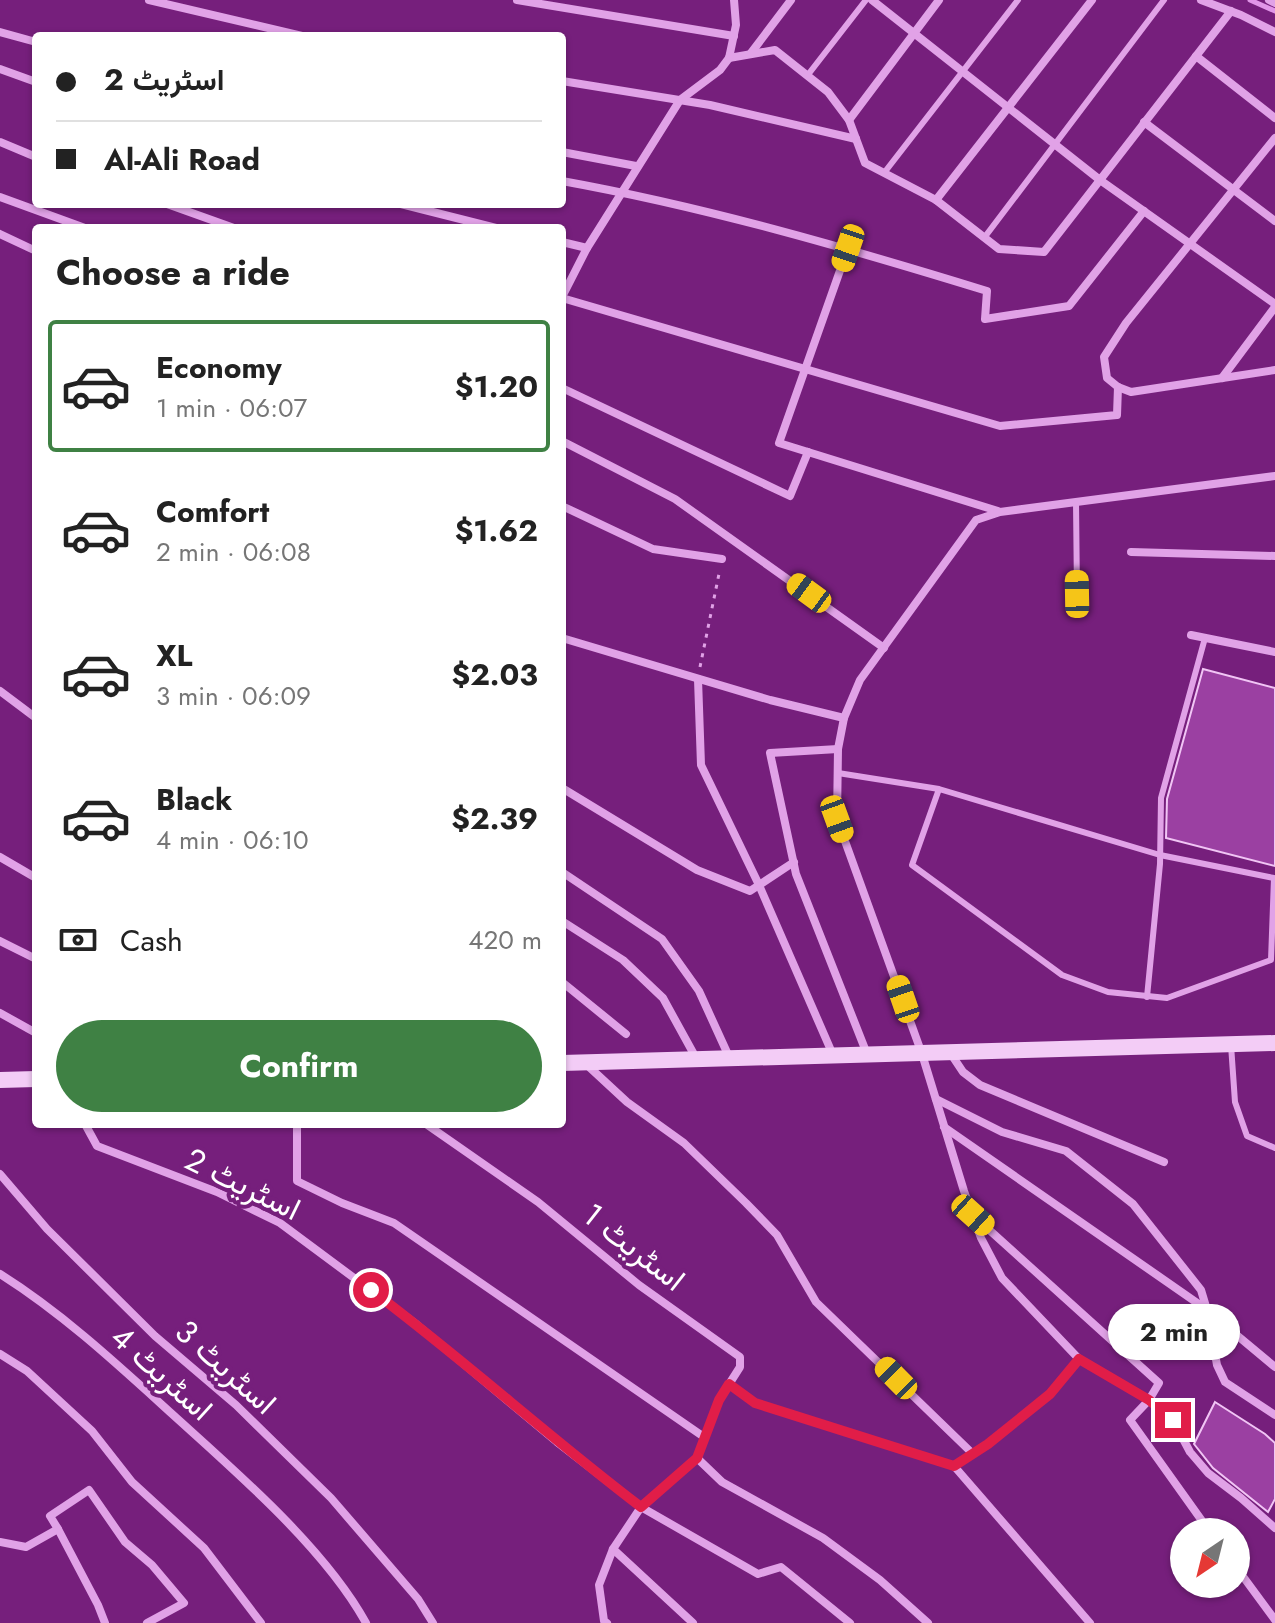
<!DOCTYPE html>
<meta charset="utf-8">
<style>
body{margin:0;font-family:Jost,Vazirmatn,sans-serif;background:#f6f6f6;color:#222;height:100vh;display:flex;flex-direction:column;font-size:30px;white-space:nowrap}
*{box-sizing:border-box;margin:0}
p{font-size:26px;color:#767676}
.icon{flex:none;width:44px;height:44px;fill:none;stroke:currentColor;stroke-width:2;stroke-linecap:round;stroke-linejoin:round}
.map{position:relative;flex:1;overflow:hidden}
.sheet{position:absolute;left:32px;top:224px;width:534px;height:904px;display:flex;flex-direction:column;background:#fff;border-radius:8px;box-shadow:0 2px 6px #0004}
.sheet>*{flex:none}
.hud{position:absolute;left:32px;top:32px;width:534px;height:176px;border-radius:8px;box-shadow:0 2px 6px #0004;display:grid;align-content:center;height:176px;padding:0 24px;background:#fff}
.needle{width:52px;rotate:215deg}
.buttons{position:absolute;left:1170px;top:1518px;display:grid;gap:16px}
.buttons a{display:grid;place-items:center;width:80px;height:80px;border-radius:50%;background:#fff;box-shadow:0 2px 6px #0004;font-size:40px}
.end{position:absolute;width:36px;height:36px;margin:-18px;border:10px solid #e11d48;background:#fff;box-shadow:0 0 0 4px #fff}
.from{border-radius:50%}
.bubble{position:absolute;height:56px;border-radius:28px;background:#fff;box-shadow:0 2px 6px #0004;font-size:26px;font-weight:700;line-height:56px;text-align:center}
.car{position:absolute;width:24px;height:48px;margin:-24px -12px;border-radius:10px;box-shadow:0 0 6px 2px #0007;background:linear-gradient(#f5c518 24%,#345 0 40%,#f5c518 0 76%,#345 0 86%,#f5c518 0)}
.hud b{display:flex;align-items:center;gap:28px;height:76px;font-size:30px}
.hud b+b{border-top:2px solid #e0e0e0}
.hud i{width:20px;height:20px;background:#222}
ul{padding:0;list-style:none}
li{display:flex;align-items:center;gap:24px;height:132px;margin:0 16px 12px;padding:0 8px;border:4px solid transparent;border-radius:8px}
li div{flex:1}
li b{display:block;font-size:30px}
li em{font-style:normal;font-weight:700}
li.on{border-color:#3f8144}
li>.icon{width:72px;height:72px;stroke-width:1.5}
h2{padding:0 24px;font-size:36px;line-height:96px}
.pay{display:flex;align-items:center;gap:20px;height:88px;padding:0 24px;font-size:30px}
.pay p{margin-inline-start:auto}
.action{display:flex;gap:16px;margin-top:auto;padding:16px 24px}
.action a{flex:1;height:92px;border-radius:48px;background:#3f8144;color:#fff;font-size:32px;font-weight:700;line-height:92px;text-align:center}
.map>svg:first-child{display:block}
</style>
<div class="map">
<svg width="1275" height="1623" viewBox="0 0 1275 1623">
<rect width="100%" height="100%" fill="#761f7c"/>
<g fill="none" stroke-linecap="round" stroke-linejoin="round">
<polyline stroke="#e195e8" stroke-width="5" points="1250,0 1275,11"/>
</g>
<g fill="#9b40a2" stroke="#f1c5f5" stroke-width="2">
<polygon points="1203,669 1275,688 1275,866 1166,838 1167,799"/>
<polygon points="1215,1402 1265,1434 1275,1443 1275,1499 1268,1512 1213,1468 1194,1444"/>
</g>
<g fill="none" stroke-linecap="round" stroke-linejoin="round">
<polyline stroke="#e1a2e7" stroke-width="3" stroke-dasharray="4 6" stroke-linecap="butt" points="700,667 720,569"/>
<g stroke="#e1a2e7" stroke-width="6">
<polyline points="807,76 866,0"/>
<polyline points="884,173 1018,0"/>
<polyline points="984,238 1164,0"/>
<polyline points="1076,502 1077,594"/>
<polyline points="838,773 939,789 912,865 1062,975 1108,992 1167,998 1271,960 1274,878 1160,855 939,789"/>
<polyline points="1147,997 1160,864 1161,798 1205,638"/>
<polyline points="1231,1045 1235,1102 1247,1136 1275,1148"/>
</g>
<g stroke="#e1a2e7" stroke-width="8">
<polyline points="149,0 302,36"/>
<polyline points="517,0 734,36"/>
<polyline points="872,0 1100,180 1231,11"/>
<polyline points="1201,0 1241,15 1275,32"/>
<polyline points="1269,0 1275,3"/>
<polyline points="0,32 36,42"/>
<polyline points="751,53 791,0"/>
<polyline points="1196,56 1275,118"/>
<polyline points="729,58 775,50 828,92 849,120 865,163 936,200 999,249 1044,252 1100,180 1275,304"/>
<polyline points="0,69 36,82"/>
<polyline points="562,81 710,105 856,139"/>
<polyline points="849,120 939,0"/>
<polyline points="1144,122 1275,221"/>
<polyline points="1275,138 1126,323 1104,357 1107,378 1118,387 1131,392 1275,370"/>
<polyline points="0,142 36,157"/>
<polyline points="562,152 636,166"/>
<path d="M562,181C706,207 847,248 987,291L985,319L1069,306L1144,211"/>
<polyline points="0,197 85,228"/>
<polyline points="936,200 1092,0"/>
<polyline points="167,204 234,228"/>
<polyline points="401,204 496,228"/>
<polyline points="0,234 36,251"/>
<polyline points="562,242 587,248"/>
<polyline points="848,248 779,443 998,511"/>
<polyline points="562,297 587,248 680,100 720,70 729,58 736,25 734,0"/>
<polyline points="562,298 1000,426 1117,415 1118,387"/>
<polyline points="1222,378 1275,307"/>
<polyline points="562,388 790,496 808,452"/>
<polyline points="562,441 675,499 884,648"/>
<polyline points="1275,476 1000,512 976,520 860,680 844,718 838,749 837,819 922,1054 964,1191 981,1238 1002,1278 1079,1359 1149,1400 1173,1420 1190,1452 1208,1473 1241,1498 1275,1528"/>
<polyline points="562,506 653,549 722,559"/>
<polyline points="1131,552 1275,556"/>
<polyline points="1191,635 1275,652"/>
<polyline points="562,638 770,700 844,718"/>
<polyline points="698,679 701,765 759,885 833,1055"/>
<polyline points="0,691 36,718"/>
<polyline points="838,749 770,753 796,874 867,1054"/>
<polyline points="562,788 697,870 750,891 794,862"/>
<polyline points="0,857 36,878"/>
<polyline points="562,872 662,939 699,991 730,1059"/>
<polyline points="562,921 623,960 663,998 696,1058"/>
<polyline points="0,941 36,959"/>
<polyline points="562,982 626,1034"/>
<polyline points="0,1013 36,1033"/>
<polyline points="951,1054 963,1072 980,1085 1164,1162"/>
<polyline points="587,1065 627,1102 684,1143 746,1203 777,1235 816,1302 973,1454"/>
<polyline points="936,1099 1002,1132 1066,1151 1133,1204 1201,1290 1207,1310 1217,1365 1225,1382 1275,1415"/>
<polyline points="85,1124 97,1146 217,1192 280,1223 416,1324 557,1442 641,1507 758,1574 781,1567 850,1623"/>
<polyline points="297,1124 297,1181 342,1203 394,1223 704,1437"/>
<polyline points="426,1124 538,1202 639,1285 740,1357 740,1367 719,1400 697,1458 641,1507 613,1549 599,1585 604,1621 607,1623"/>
<polyline points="944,1127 1203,1307 1275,1367"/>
<polyline points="0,1174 47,1229 155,1336 236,1405 331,1498 418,1599 433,1623"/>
<polyline points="976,1218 1159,1383 1149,1400 1130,1420 1210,1532"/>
<path d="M0,1274C62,1313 117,1364 171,1413C235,1471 325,1548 366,1623"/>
<polyline points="0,1354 27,1371 92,1431 132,1482 204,1548 261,1623"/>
<polyline points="729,1384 755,1403 954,1466 1090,1623"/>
<polyline points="697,1458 722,1482 823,1538 880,1580 928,1623"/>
<polyline points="954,1466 988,1444 1050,1394 1079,1359"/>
<polyline points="58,1529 50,1516 89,1490 125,1542 152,1565 184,1603 147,1623"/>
<polyline points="0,1542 26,1547 58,1529 98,1605 105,1623"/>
<polyline points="613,1549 693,1623"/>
<polyline points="1236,1567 1275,1620"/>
</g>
<g stroke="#f3ccf6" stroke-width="16">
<polyline points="562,1063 1275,1043"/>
<polyline points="0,1080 36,1079"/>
</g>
</g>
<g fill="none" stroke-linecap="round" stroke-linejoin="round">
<path stroke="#e11d48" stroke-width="10" d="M371,1290C463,1359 549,1437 641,1507L697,1458L719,1400L729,1384L755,1403L954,1466L988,1444L1050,1394L1079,1359L1149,1400L1173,1420"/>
</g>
<g text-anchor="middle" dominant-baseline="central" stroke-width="8" stroke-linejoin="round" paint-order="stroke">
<g font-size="32" fill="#fff" stroke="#761f7c">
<text transform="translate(243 1184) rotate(26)">اسٹریٹ 2</text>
<text transform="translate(634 1247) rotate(38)">اسٹریٹ 1</text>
<text transform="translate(226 1367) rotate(42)">اسٹریٹ 3</text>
<text transform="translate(162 1373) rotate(42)">اسٹریٹ 4</text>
</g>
</g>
</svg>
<div class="buttons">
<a><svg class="needle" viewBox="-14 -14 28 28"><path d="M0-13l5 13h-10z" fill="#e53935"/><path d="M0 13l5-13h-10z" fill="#767676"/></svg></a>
</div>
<i class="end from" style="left:371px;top:1290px"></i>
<i class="end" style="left:1173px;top:1420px"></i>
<div class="bubble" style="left:1108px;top:1304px;width:132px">2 min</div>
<i class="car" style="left:848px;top:248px;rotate:199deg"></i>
<i class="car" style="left:809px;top:593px;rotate:306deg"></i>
<i class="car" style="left:1077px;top:594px;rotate:359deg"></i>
<i class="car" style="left:837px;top:819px;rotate:160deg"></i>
<i class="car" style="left:903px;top:999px;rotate:341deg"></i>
<i class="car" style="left:973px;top:1215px;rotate:132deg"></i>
<i class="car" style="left:896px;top:1378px;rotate:315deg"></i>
<div class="hud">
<b><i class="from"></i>اسٹریٹ 2</b>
<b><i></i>Al-Ali Road</b>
</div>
<section class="sheet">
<h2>Choose a ride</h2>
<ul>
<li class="on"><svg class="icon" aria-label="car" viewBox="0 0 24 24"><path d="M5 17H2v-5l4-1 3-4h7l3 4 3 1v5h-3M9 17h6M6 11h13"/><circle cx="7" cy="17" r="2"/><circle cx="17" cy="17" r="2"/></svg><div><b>Economy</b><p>1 min · 06:07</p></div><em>$1.20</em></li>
<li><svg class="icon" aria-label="car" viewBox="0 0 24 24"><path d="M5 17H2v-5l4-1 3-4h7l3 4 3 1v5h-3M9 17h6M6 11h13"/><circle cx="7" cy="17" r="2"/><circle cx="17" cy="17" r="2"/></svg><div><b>Comfort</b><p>2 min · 06:08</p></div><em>$1.62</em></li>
<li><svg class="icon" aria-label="car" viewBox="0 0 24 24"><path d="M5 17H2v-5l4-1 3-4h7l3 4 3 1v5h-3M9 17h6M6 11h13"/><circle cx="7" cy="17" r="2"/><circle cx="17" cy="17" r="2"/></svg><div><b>XL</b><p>3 min · 06:09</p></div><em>$2.03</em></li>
<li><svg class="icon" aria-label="car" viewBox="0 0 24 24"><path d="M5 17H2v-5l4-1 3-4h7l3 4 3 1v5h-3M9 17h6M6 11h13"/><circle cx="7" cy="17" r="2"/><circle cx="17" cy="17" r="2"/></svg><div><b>Black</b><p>4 min · 06:10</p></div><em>$2.39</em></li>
</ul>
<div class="pay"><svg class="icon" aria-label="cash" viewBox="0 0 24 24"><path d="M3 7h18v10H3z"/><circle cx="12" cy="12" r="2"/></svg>Cash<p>420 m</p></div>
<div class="action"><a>Confirm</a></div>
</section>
</div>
